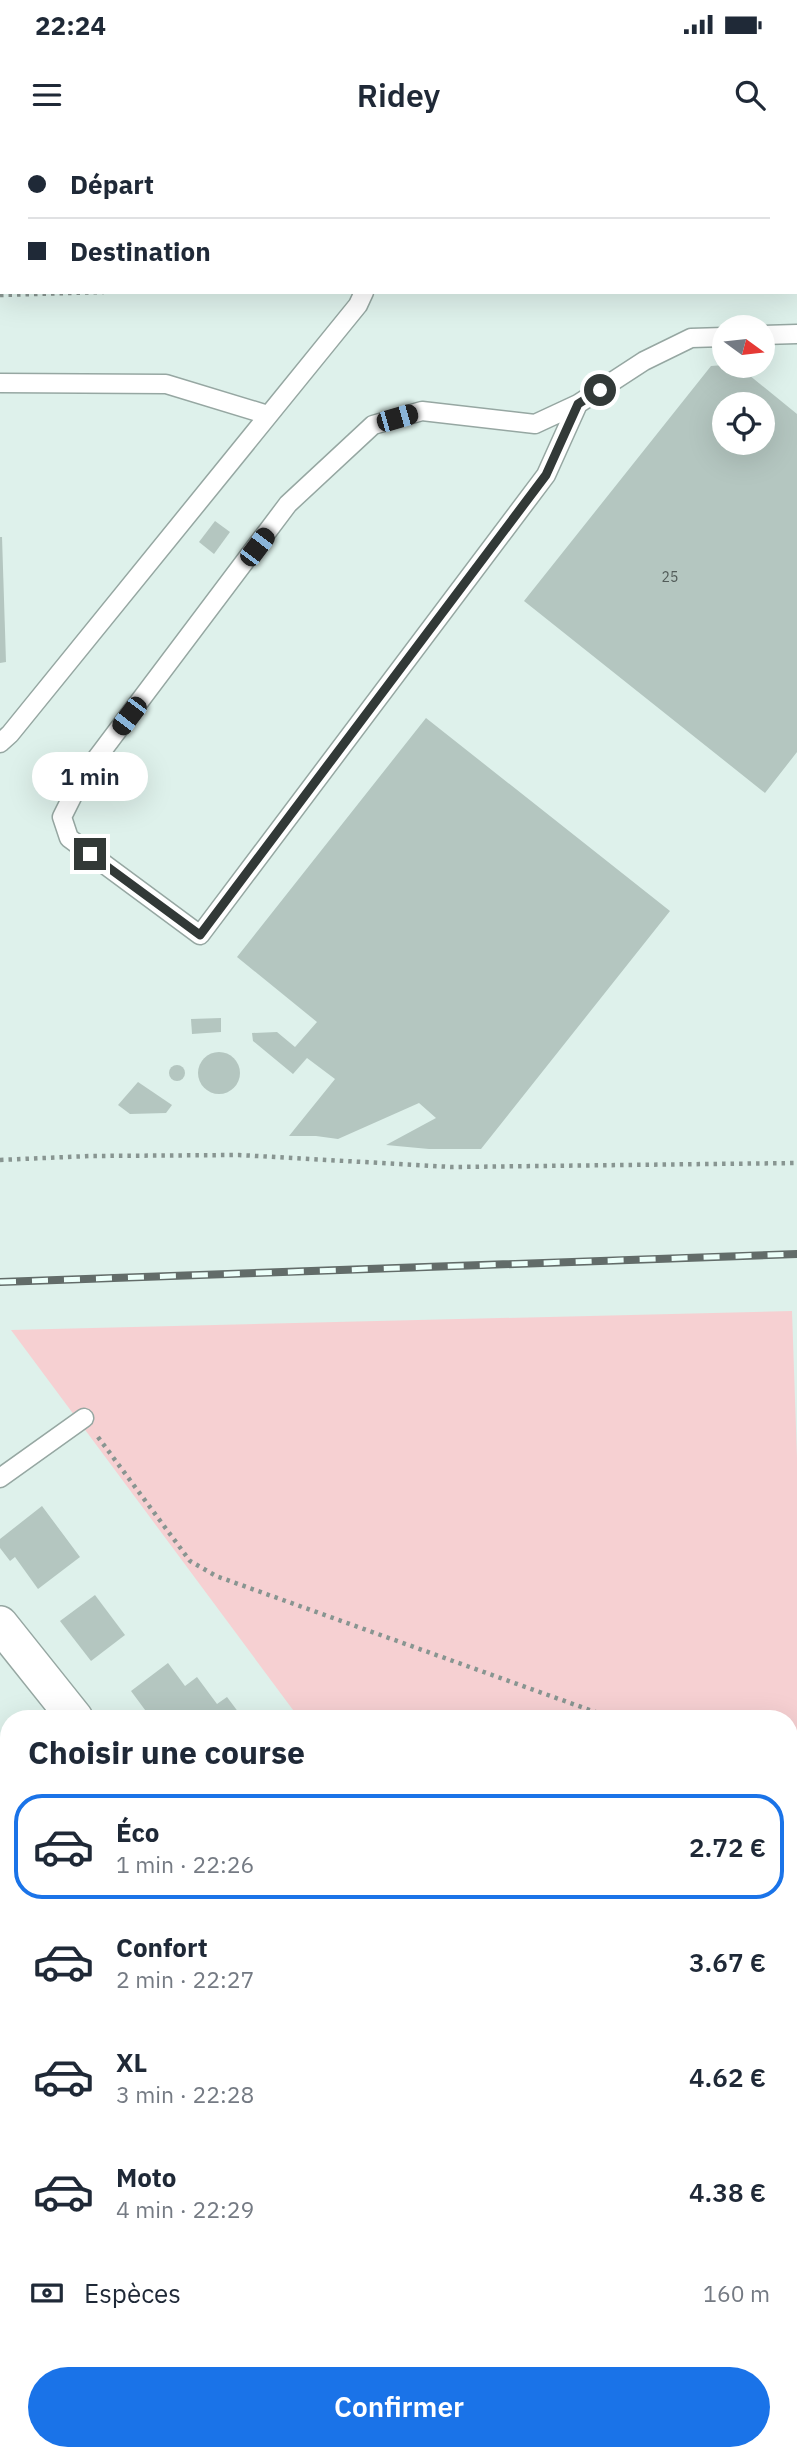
<!DOCTYPE html>
<html lang="fr">
<meta charset="utf-8">
<style>
body{margin:0;font-family:"IBM Plex Sans",sans-serif;background:#f6f6f7;color:#1f2937;height:100vh;display:flex;flex-direction:column;font-size:26px;white-space:nowrap}
*{box-sizing:border-box;margin:0}
p{font-size:23px;color:#747a83}
.icon{flex:none;width:38px;height:38px;fill:none;stroke:currentColor;stroke-width:2;stroke-linecap:round;stroke-linejoin:round}
.map{position:relative;flex:1;overflow:hidden}
.details{position:absolute;left:0px;top:1570px;width:798px;height:751px;display:flex;flex-direction:column;background:#fff;border-radius:28px 28px 0 0;box-shadow:0 7px 28px #0002}
.details>*{flex:none}
.guide{position:absolute;left:0px;top:0px;width:798px;height:154px;box-shadow:0 7px 28px #0002;display:grid;align-content:center;height:154px;padding:0 28px;background:#fff}
.needle{width:46px;rotate:105deg}
.controls{position:absolute;left:712px;top:175px;display:grid;gap:14px}
.controls a{display:grid;place-items:center;width:63px;height:63px;border-radius:50%;background:#fff;box-shadow:0 7px 28px #0002;font-size:35px}
.end{position:absolute;width:32px;height:32px;margin:-16px;border:9px solid #323937;background:#fff;box-shadow:0 0 0 4px #fff}
.from{border-radius:50%}
.bubble{position:absolute;height:49px;border-radius:24px;background:#fff;box-shadow:0 7px 28px #0002;font-size:23px;font-weight:600;line-height:49px;text-align:center}
.car{position:absolute;width:21px;height:42px;margin:-21px -10px;border-radius:9px;box-shadow:0 0 5px 2px #0007;background:linear-gradient(#222 24%,#8ab4d8 0 40%,#222 0 76%,#8ab4d8 0 86%,#222 0)}
.guide b{display:flex;align-items:center;gap:24px;height:66px;font-size:26px}
.guide b+b{border-top:2px solid #e0e1e3}
.guide i{width:18px;height:18px;background:#1f2937}
ul{padding:0;list-style:none}
li{display:flex;align-items:center;gap:21px;height:105px;margin:0 14px 10px;padding:0 14px;border:4px solid transparent;border-radius:28px}
li div{flex:1}
li b{display:block;font-size:26px}
li em{font-style:normal;font-weight:600}
li.current{border-color:#1a73e8}
li>.icon{width:63px;height:63px;stroke-width:1.5}
h2{padding:0 28px;font-size:32px;line-height:84px}
.pay{display:flex;align-items:center;gap:18px;height:77px;padding:0 28px;font-size:26px}
.pay p{margin-inline-start:auto}
.button{display:flex;gap:14px;margin-top:auto;padding:14px 28px}
.button a{flex:1;height:80px;border-radius:42px;background:#1a73e8;color:#fff;font-size:28px;font-weight:600;line-height:80px;text-align:center}
.status{display:flex;justify-content:space-between;align-items:center;height:49px;padding:0 35px;background:#fff;direction:ltr}
.status svg{height:19px;fill:currentColor}
header{display:flex;justify-content:space-between;align-items:center;height:91px;padding:0 28px;background:#fff;font-size:32px;font-weight:600}
.map>svg:first-child{display:block}
</style>
<div class="status"><b>22:24</b><svg viewBox="0 0 49 12"><path d="M0 12V9h3v3zM5 12V6h3v6zM10 12V3h3v9zM15 12V0h3v12zM26 1h20v11H26zM47 4h2v5h-2z"/></svg></div>
<header><svg class="icon" aria-label="menu" viewBox="0 0 24 24"><path d="M4 6h16M4 12h16M4 18h16"/></svg>Ridey<svg class="icon" aria-label="search" viewBox="0 0 24 24"><circle cx="10" cy="10" r="6"/><path d="M15 15l6 6"/></svg></header>
<div class="map">
<svg width="797" height="2320" viewBox="0 0 797 2320">
<rect width="100%" height="100%" fill="#def1eb"/>
<g fill="#f6d0d2">
<polygon points="792,1171 797,1318 797,1622 789,1622 789,1578 299,1578 11,1190"/>
<polygon points="182,2312 243,2312 252,2320 175,2320"/>
</g>
<g fill="#b4c6c0" fill-rule="evenodd">
<path d="M724,225L738,226L797,274V612L765,653L524,461L711,226ZM724,264H763V303H724Z"/>
<polygon points="215,381 230,392 214,414 199,402"/>
<polygon points="0,397 2,397 6,522 0,523"/>
<polygon points="426,578 670,771 481,1009 429,1009 386,1005 436,978 419,963 338,999 316,996 289,996 335,939 307,918 293,934 253,901 252,893 277,892 295,907 317,882 237,817"/>
<polygon points="221,878 221,892 192,894 191,879"/>
<circle cx="219" cy="933" r="21"/>
<circle cx="177" cy="933" r="8"/>
<polygon points="138,942 172,965 166,973 130,974 118,965"/>
<polygon points="42,1366 80,1417 38,1449 15,1417 10,1421 0,1408 0,1399"/>
<polygon points="95,1455 125,1495 91,1521 60,1481"/>
<polygon points="168,1523 185,1546 197,1537 217,1564 227,1557 239,1573 232,1578 151,1578 131,1551"/>
<polygon points="9,1630 9,1692 0,1682 0,1638"/>
<polygon points="9,1850 9,1882 0,1872 0,1858"/>
<polygon points="0,2180 9,2186 9,2247 0,2241"/>
<polygon points="293,2312 511,2312 504,2320 298,2320 291,2314"/>
</g>
<g fill="none" stroke-linecap="round" stroke-linejoin="round">
<g stroke="#96a7a2" stroke-width="21">
<g id="service">
<polyline points="557,0 557,2"/>
<polyline points="749,0 749,2"/>
<polyline points="763,195 797,194"/>
<polyline points="0,243 166,244 268,275"/>
<polyline points="578,264 546,335 200,795 69,698 62,677 81,639 288,364 373,285 422,271 535,284 578,264 644,221 691,198 724,197"/>
<polyline points="0,603 10,594 358,165 364,152"/>
<polyline points="0,1338 84,1278"/>
<polyline points="789,1725 797,1718"/>
<polyline points="789,1749 797,1765"/>
</g>
</g>
<g stroke="#96a7a2" stroke-width="38">
<g id="minor">
<polyline points="0,1484 75,1578"/>
<polyline points="0,1784 9,1776"/>
<polyline points="789,1823 797,1819"/>
<polyline points="0,2108 9,2117"/>
<polyline points="62,2320 68,2312"/>
</g>
</g>
<g stroke="#96a7a2" stroke-width="42">
<g id="secondary">
<polyline points="796,85 797,85"/>
<polyline points="0,106 2,106"/>
</g>
</g>
<g stroke="#889591" stroke-width="4.5" stroke-dasharray="3.5 5" stroke-linecap="butt">
<polyline points="796,134 797,134"/>
<polyline points="0,155 104,152"/>
<polyline points="0,1020 90,1016 239,1015 452,1027 797,1023"/>
<polyline points="98,1297 190,1421 216,1436 612,1578"/>
<polyline points="789,1973 797,1949"/>
<polyline points="789,2032 797,2039"/>
<polyline points="273,2312 270,2315 276,2320"/>
<polyline points="573,2312 583,2320"/>
<polyline points="511,2320 518,2312"/>
</g>
<use href="#service" stroke="#fff" stroke-width="18"/>
<use href="#minor" stroke="#fff" stroke-width="35"/>
<use href="#secondary" stroke="#fff" stroke-width="38"/>
<g stroke="#626c69" stroke-width="8">
<polyline id="rail" points="0,1142 797,1114"/>
</g>
<use href="#rail" stroke="#ebfff9" stroke-width="5" stroke-dasharray="16" stroke-linecap="butt"/>
</g>
<g fill="none" stroke-linecap="round" stroke-linejoin="round">
<polyline stroke="#323937" stroke-width="9" points="90,714 200,795 546,335 578,264 600,250"/>
</g>
<g text-anchor="middle" dominant-baseline="central" stroke-width="6" stroke-linejoin="round" paint-order="stroke">
<g font-size="14" fill="#525c59">
<text x="670" y="437">25</text>
</g>
</g>
</svg>
<div class="controls">
<a><svg class="needle" viewBox="-14 -14 28 28"><path d="M0-13l5 13h-10z" fill="#e53935"/><path d="M0 13l5-13h-10z" fill="#747a83"/></svg></a>
<a><svg class="icon" aria-label="locate" viewBox="0 0 24 24"><circle cx="12" cy="12" r="6"/><path d="M12 2v4M12 18v4M2 12h4M18 12h4"/></svg></a>
</div>
<i class="end from" style="left:600px;top:250px"></i>
<i class="end" style="left:90px;top:714px"></i>
<div class="bubble" style="left:32px;top:612px;width:116px">1 min</div>
<i class="car" style="left:397px;top:278px;rotate:74deg"></i>
<i class="car" style="left:257px;top:407px;rotate:37deg"></i>
<i class="car" style="left:129px;top:576px;rotate:217deg"></i>
<div class="guide">
<b><i class="from"></i>Départ</b>
<b><i></i>Destination</b>
</div>
<section class="details">
<h2>Choisir une course</h2>
<ul>
<li class="current"><svg class="icon" aria-label="car" viewBox="0 0 24 24"><path d="M5 17H2v-5l4-1 3-4h7l3 4 3 1v5h-3M9 17h6M6 11h13"/><circle cx="7" cy="17" r="2"/><circle cx="17" cy="17" r="2"/></svg><div><b>Éco</b><p>1 min · 22:26</p></div><em>2.72 €</em></li>
<li><svg class="icon" aria-label="car" viewBox="0 0 24 24"><path d="M5 17H2v-5l4-1 3-4h7l3 4 3 1v5h-3M9 17h6M6 11h13"/><circle cx="7" cy="17" r="2"/><circle cx="17" cy="17" r="2"/></svg><div><b>Confort</b><p>2 min · 22:27</p></div><em>3.67 €</em></li>
<li><svg class="icon" aria-label="car" viewBox="0 0 24 24"><path d="M5 17H2v-5l4-1 3-4h7l3 4 3 1v5h-3M9 17h6M6 11h13"/><circle cx="7" cy="17" r="2"/><circle cx="17" cy="17" r="2"/></svg><div><b>XL</b><p>3 min · 22:28</p></div><em>4.62 €</em></li>
<li><svg class="icon" aria-label="car" viewBox="0 0 24 24"><path d="M5 17H2v-5l4-1 3-4h7l3 4 3 1v5h-3M9 17h6M6 11h13"/><circle cx="7" cy="17" r="2"/><circle cx="17" cy="17" r="2"/></svg><div><b>Moto</b><p>4 min · 22:29</p></div><em>4.38 €</em></li>
</ul>
<div class="pay"><svg class="icon" aria-label="cash" viewBox="0 0 24 24"><path d="M3 7h18v10H3z"/><circle cx="12" cy="12" r="2"/></svg>Espèces<p>160 m</p></div>
<div class="button"><a>Confirmer</a></div>
</section>
</div>
